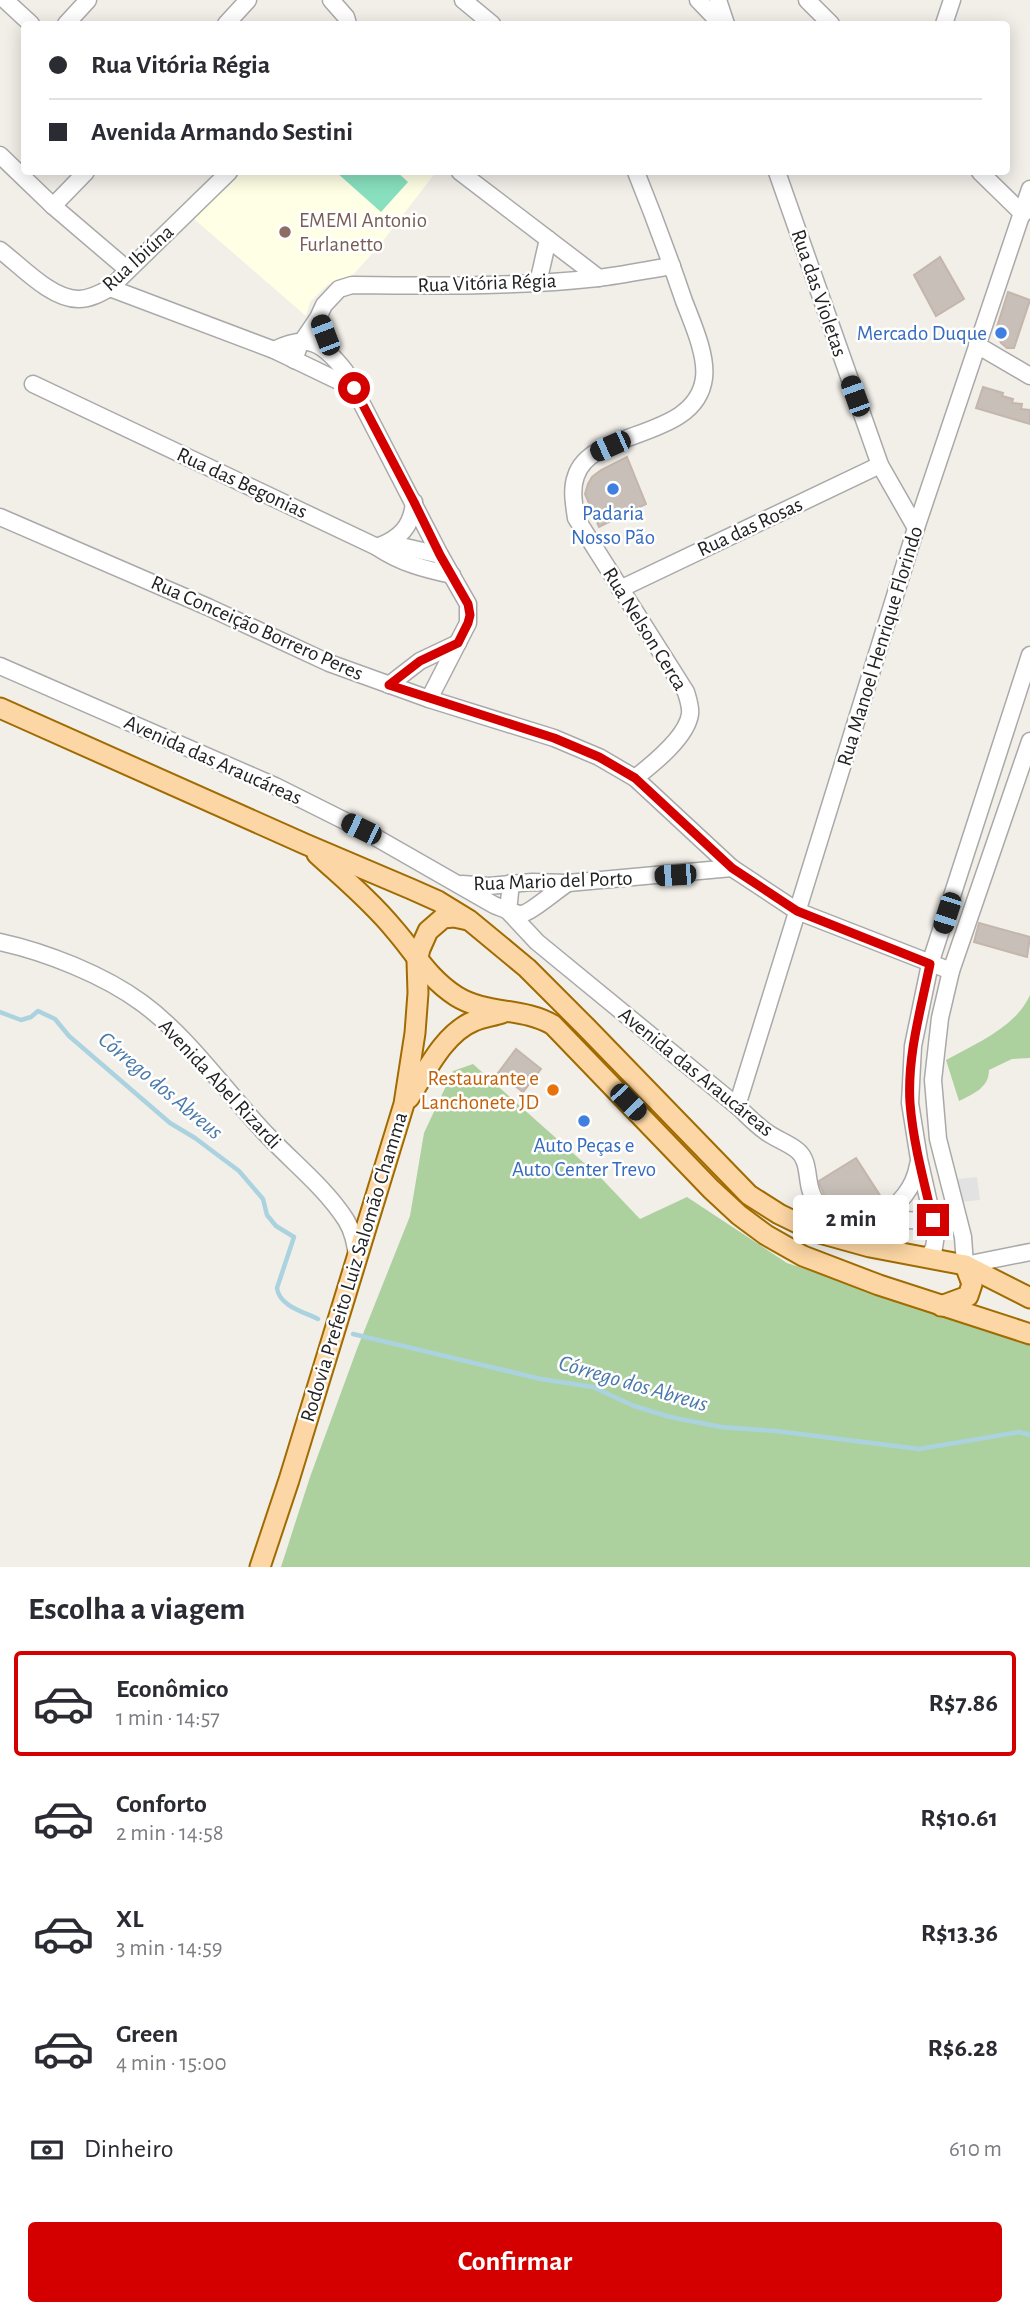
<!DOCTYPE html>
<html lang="pt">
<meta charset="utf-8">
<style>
body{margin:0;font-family:"Alegreya Sans",sans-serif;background:#f7f7f7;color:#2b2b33;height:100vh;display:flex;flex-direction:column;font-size:26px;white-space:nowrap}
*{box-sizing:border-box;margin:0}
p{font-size:23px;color:#7c7c81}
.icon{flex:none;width:38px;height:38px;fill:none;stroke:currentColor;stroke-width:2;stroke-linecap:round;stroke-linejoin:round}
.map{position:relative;height:1567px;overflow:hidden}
.drawer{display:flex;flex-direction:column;background:#fff;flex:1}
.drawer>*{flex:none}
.hud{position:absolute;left:21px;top:21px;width:989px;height:154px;border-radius:7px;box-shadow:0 4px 18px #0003;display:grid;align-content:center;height:154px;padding:0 28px;background:#fff}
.end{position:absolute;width:32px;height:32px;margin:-16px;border:9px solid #d40000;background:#fff;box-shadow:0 0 0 4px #fff}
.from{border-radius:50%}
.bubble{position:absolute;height:49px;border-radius:7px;background:#fff;box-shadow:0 4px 18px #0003;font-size:23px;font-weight:600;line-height:49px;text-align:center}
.car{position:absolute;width:21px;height:42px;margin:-21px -10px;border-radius:9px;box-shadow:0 0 5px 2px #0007;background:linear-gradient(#222 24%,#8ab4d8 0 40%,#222 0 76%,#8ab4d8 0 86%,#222 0)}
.hud b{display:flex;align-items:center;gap:24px;height:66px;font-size:26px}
.hud b+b{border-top:2px solid #e1e1e2}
.hud i{width:18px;height:18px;background:#2b2b33}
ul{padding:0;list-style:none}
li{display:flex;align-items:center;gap:21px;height:105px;margin:0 14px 10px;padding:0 14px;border:4px solid transparent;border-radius:7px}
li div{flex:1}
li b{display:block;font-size:26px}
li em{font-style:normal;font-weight:600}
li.current{border-color:#d40000}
li>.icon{width:63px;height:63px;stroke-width:1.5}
h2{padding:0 28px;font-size:32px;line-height:84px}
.pay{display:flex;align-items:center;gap:18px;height:77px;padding:0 28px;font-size:26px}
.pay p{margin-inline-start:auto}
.button{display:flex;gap:14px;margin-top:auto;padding:14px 28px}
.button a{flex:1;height:80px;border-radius:7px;background:#d40000;color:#fff;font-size:28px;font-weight:600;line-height:80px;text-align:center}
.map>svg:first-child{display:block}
</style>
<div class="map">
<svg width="1030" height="1567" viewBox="0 0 1030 1567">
<rect width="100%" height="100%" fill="#f2efe9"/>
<polygon fill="#ffffe5" points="236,172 436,172 379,246 351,277 327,285 310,302 306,316 193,218"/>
<g fill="#add19e">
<path d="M1030,995V1058L1012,1059L989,1070C989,1088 973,1094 959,1101L946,1060C975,1044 1016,1027 1030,995Z"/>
<polygon points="473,1064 602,1179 640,1219 687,1197 787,1263 1030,1343 1030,1567 281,1567 310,1477 357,1349 410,1216 424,1133 453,1071"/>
</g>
<polygon fill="#88e0be" points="336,172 397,172 408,182 381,212"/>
<polygon fill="#e2e2e2" points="977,1177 980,1200 961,1202 958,1179"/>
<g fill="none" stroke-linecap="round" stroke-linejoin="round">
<g stroke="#aad3df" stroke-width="4.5">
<path d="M0,1012L21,1020L31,1017L38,1011L55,1019L69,1036L170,1123L195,1138L239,1171L263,1199L267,1215L276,1226L294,1237L277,1288C279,1306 304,1312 318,1319"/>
<polyline points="353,1334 541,1379 593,1387 634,1406 670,1417 721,1427 776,1431 919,1449 1019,1432 1030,1435"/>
</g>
</g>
<g fill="#c7bfb8" stroke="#c4b6ab" stroke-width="2">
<polygon points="940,257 964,299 936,316 914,275"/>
<polygon points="1008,292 1030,300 1014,348 1007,348 1001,343 996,330"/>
<polygon points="983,387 1003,393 1002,396 1013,399 1012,403 1022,404 1021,409 1030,410 1030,424 976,408"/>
<polygon points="627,457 646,504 599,527 585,494 588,484 592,477 601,470"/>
<polygon points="979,923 1030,937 1027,957 974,942"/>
<polygon points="516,1049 541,1069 523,1092 498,1073"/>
<polygon points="856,1158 883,1200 870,1207 831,1199 824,1194 820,1186 819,1181"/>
</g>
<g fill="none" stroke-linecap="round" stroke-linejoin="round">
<g stroke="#a9a9a9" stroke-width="19">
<g id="minor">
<polyline points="5,0 31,24"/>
<polyline points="331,0 346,17 348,24"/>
<polyline points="463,0 492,24"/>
<polyline points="698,0 721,24"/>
<polyline points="718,0 726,24"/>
<polyline points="807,0 831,24"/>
<polyline points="66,24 88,0"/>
<polyline points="226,24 248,0"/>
<polyline points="944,24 952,0"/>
<polyline points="0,155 53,206 128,270"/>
<polyline points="460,172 599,278"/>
<polyline points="777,172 880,465 916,528"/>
<polyline points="980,172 1023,214"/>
<polyline points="53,206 86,172"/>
<path d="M0,250C21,266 52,300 79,299C90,299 101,293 110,288L229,172"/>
<polyline points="538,283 548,239"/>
<polyline points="110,288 274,350 353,388"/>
<polyline points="977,345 1030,376"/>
<path d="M274,350C308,333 323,343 345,371L440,555L468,604V623L429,699"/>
<path d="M294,360L299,346L318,318L324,305L339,289L352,285C434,286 516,287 598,278C623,275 647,270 672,266"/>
<path d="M33,384L377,547C401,563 424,569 452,575"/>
<polyline points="0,517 208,607 329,663 429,699 554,738 599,757 635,778 732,868 797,911 951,971"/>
<polyline points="388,543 440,555"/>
<path d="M377,547C400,539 412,526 414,502"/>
<polyline points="620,589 880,465"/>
<path d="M0,666L275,786L361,829L494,905C502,908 512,913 521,914C529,914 558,889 568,883"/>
<polyline points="389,685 420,661 458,643"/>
<polyline points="1030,741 951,971 940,1018 933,1080 938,1139 963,1237 965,1265 1030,1252"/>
<path d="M635,778C653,764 687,737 690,714C691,707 688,699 686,692L576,518C574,504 571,489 576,476C591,428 696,441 704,378C707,355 692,322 684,301C669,257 653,214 636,172"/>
<path d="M511,883L508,911L537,942L737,1106C746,1114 755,1124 765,1131C775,1139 789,1143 798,1151C812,1163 804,1187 816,1201C835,1223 929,1219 959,1223"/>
<polyline points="462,884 489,886 532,882 568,883 732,868"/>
<path d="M0,942C46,952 104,975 142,1003C192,1040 227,1094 270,1138C296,1165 326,1189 346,1220C353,1231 355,1243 357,1255"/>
<polyline points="737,1106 916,528 1030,189"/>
<path d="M880,1218C899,1204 914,1189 918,1165"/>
<polyline points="927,1258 934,1248 936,1234 919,1159 910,1103 913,1046 930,964 1030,655"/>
</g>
</g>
<g stroke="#a06b00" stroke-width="23">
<g id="major">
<polyline points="0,708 305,844 411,889 438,901 469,920 527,968 586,1027 749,1195 779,1214 816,1232 870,1247 965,1265 1030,1298"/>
<path d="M317,854C343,878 371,901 394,929C415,953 428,978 456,996C486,1015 523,1007 553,1025L711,1189L739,1215L766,1235L803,1256L879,1285L1030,1334"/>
<path d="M409,1098C426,1072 444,1033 474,1021C483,1017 493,1016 502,1013"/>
<polyline points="941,1306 968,1296 972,1284 965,1265"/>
<polyline points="260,1567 289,1480 404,1104 415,1033 418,993 417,961 420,949 428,931 443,918 454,917 468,920"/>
</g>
</g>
<use href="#minor" stroke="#fff" stroke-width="16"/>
<use href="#major" stroke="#fcd6a4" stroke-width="19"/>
</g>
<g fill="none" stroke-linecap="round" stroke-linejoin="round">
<path stroke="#d40000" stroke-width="9" d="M354,388L414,502L440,555L468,604L470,615L468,623L458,643L420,661L389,685L554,738L599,757L635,778L732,868L797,911L930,964C921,1009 907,1056 910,1103C913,1142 924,1182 933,1220"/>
</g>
<circle fill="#8d6e63" stroke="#fff" stroke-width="2.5" cx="285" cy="232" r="7"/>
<g fill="#3f7fe0" stroke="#fff" stroke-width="2.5">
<circle cx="1001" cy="333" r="7"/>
<circle cx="613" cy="489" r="7"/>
<circle cx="584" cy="1121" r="7"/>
</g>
<circle fill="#e8710a" stroke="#fff" stroke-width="2.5" cx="553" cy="1090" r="7"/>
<g text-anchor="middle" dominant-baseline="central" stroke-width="5" stroke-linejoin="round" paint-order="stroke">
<g font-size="21" fill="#785e54" stroke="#fff" text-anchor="start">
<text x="299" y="220">EMEMI Antonio<tspan x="299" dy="24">Furlanetto</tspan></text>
</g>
<g font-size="21" fill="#222" stroke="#fff">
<text transform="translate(138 258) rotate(-42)">Rua Ibiúna</text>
<text transform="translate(487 283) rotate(-2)">Rua Vitória Régia</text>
<text transform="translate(819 293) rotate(71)">Rua das Violetas</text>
<text transform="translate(242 483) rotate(25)">Rua das Begonias</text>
<text transform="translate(750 527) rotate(-25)">Rua das Rosas</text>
<text transform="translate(257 628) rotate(24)">Rua Conceição Borrero Peres</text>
<text transform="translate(645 629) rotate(58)">Rua Nelson Cerca</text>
<text transform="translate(880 646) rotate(-73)">Rua Manoel Henrique Florindo</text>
<text transform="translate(213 760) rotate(24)">Avenida das Araucáreas</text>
<text transform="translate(553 881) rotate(-2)">Rua Mario del Porto</text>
<text transform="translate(696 1072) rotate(39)">Avenida das Araucáreas</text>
<text transform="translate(220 1084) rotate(47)">Avenida Abel Rizardi</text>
<text transform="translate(354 1267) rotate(-73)">Rodovia Prefeito Luiz Salomão Chamma</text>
</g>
<g font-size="21" fill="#366cbe" stroke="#fff">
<text x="987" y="333" text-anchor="end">Mercado Duque</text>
<text x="613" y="513">Padaria<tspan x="613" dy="24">Nosso Pão</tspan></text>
<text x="584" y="1145">Auto Peças e<tspan x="584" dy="24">Auto Center Trevo</tspan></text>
</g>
<g font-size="21" fill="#c56008" stroke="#fff" text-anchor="end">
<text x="539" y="1078">Restaurante e<tspan x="539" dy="24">Lanchonete JD</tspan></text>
</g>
<g font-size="23" font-style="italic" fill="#4a7aab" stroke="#fff">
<text transform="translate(160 1086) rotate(40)">Córrego dos Abreus</text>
<text transform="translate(633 1384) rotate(16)">Córrego dos Abreus</text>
</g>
</g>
</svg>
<i class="end from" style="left:354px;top:388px"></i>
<i class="end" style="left:933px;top:1220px"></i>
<div class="bubble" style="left:793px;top:1195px;width:116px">2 min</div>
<i class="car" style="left:325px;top:335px;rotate:339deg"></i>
<i class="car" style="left:855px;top:396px;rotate:340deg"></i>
<i class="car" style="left:610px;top:446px;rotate:246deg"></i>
<i class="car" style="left:361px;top:829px;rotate:296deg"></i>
<i class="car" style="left:675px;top:875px;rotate:266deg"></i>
<i class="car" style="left:947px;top:913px;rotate:198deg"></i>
<i class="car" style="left:628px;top:1102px;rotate:136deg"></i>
<div class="hud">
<b><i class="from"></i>Rua Vitória Régia</b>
<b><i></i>Avenida Armando Sestini</b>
</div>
</div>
<section class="drawer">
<h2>Escolha a viagem</h2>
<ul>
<li class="current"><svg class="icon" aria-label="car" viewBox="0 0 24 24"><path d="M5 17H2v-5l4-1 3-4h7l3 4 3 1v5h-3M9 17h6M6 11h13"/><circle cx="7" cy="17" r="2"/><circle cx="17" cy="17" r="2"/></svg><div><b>Econômico</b><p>1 min · 14:57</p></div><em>R$7.86</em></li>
<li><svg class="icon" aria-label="car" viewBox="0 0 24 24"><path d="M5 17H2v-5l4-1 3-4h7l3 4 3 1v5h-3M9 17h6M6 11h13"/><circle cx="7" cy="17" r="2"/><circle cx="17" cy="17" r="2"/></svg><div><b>Conforto</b><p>2 min · 14:58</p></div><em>R$10.61</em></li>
<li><svg class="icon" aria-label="car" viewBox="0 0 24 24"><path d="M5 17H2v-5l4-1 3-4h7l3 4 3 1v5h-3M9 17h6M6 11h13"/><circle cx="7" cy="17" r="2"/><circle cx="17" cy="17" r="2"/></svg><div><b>XL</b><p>3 min · 14:59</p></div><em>R$13.36</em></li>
<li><svg class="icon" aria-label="car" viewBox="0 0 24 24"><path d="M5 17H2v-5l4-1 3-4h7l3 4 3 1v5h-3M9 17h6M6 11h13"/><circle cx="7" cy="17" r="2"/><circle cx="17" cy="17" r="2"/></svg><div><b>Green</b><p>4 min · 15:00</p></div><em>R$6.28</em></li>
</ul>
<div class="pay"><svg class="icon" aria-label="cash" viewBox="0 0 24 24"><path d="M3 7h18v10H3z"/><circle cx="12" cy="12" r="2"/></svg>Dinheiro<p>610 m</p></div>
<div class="button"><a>Confirmar</a></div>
</section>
